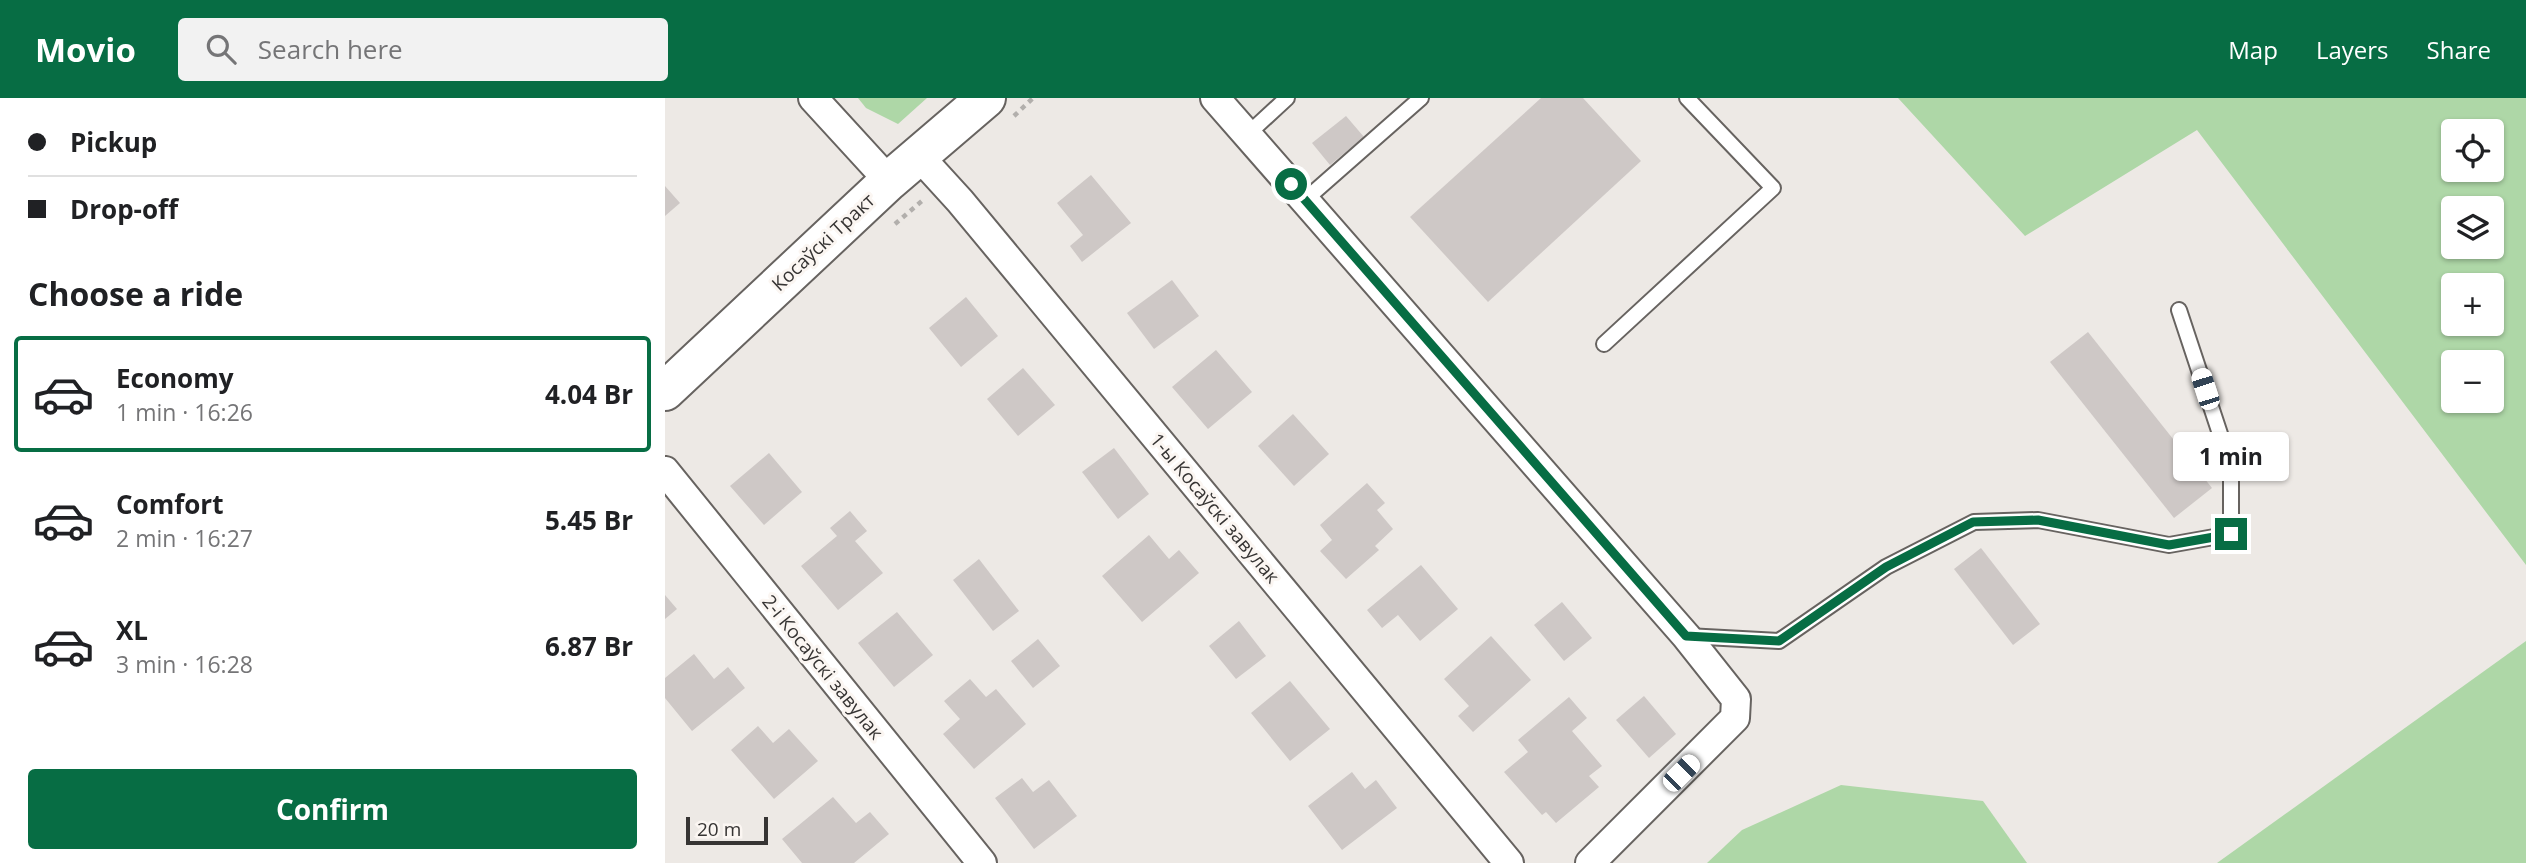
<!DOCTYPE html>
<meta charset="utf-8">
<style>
body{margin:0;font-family:"Open Sans",sans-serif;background:#f2f2f2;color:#202124;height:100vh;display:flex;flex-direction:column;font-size:26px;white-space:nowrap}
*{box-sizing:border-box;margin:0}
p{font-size:23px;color:#757577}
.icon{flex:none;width:38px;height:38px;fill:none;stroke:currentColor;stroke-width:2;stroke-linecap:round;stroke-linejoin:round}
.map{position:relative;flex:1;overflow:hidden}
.drawer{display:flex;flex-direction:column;background:#fff;width:665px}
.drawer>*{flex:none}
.hud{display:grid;align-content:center;height:154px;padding:0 28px;background:#fff}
.fabs{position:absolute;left:1776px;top:21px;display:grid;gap:14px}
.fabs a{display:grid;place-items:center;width:63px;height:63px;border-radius:7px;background:#fff;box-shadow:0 2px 5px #0004;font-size:35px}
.scale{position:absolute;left:21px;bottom:18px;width:82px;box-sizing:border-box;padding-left:7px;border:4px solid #363433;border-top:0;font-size:19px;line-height:24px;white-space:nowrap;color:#363433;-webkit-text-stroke:5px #fbf6f2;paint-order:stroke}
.end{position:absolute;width:32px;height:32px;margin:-16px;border:9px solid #076d44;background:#fff;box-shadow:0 0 0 4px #fff}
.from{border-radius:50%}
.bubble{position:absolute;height:49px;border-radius:7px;background:#fff;box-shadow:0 2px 5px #0004;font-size:23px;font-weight:700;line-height:49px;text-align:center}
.car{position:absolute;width:21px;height:42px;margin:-21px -10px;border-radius:9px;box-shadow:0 0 5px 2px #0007;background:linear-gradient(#fff 24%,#345 0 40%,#fff 0 76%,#345 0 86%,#fff 0)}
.hud b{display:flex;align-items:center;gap:24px;height:66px;font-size:26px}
.hud b+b{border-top:2px solid #e0e0e0}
.hud i{width:18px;height:18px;background:#202124}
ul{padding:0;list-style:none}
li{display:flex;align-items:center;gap:21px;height:116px;margin:0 14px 10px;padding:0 14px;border:4px solid transparent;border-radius:7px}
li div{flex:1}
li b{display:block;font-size:26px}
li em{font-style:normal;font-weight:700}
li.selected{border-color:#076d44}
li>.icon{width:63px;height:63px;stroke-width:1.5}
h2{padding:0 28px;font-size:32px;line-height:84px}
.action{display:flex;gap:14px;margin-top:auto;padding:14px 28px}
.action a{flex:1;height:80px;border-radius:7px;background:#076d44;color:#fff;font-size:28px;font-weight:700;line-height:80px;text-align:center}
header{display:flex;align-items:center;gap:42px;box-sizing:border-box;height:98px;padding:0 35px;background:#076d44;color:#fff}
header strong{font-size:33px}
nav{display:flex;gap:38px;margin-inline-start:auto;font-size:24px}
.search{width:490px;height:63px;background:#f2f2f2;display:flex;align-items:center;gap:18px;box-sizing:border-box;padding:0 24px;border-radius:7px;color:#757577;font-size:26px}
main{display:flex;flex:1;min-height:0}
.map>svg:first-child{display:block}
</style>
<header>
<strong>Movio</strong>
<div class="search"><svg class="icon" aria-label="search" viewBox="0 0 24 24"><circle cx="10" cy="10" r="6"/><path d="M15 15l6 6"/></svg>Search here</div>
<nav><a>Map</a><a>Layers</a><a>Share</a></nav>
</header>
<main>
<section class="drawer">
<div class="hud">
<b><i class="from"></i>Pickup</b>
<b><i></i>Drop-off</b>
</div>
<h2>Choose a ride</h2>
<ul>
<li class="selected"><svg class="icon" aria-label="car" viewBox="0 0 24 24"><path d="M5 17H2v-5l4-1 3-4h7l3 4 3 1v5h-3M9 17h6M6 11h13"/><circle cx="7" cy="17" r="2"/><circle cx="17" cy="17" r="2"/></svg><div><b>Economy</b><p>1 min · 16:26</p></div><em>4.04 Br</em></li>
<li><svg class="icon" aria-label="car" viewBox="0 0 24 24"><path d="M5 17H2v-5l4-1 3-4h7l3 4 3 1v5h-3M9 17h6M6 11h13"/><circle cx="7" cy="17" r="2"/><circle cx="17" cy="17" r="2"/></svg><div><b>Comfort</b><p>2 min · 16:27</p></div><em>5.45 Br</em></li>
<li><svg class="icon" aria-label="car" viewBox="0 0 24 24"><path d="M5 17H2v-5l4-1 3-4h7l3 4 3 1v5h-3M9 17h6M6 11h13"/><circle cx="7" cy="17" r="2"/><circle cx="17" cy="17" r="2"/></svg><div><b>XL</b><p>3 min · 16:28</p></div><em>6.87 Br</em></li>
</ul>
<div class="action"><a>Confirm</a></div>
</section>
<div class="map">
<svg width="1861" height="765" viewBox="0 0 1861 765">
<rect width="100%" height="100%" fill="#ede9e5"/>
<g fill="#aed7a7" fill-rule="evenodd">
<polygon points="193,0 262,0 233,26 201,10"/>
<path d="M1233,0H1861V467L1532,32L1360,138ZM1827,33V72H1788V33ZM1827,110V149H1788V110ZM1788,187H1827V226H1788ZM1788,264H1827V303H1788Z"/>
<polygon points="1861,543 1861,765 1552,765"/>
<polygon points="1176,687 1318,703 1362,765 1042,765 1077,732"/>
</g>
<g fill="#cec8c6">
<polygon points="876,0 918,0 976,63 823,204 745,119"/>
<polygon points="681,18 699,39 665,67 647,45"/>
<polygon points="426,77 466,125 417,164 405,148 418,137 392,105"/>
<polygon points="0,88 15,105 0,118"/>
<polygon points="507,182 534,218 489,251 462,215"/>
<polygon points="301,199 333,238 296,269 264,230"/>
<polygon points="1423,234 1547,390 1509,420 1385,264"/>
<polygon points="551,252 587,294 543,331 507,289"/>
<polygon points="358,270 390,307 353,338 322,301"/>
<polygon points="628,316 664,356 629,388 593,348"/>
<polygon points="449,350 484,396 453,421 417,374"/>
<polygon points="104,355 137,394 99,427 65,388"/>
<polygon points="702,385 720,405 712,412 728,431 710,448 714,452 681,481 655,453 667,442 655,427"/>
<polygon points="185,413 202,433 190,443 218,475 173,512 136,468 172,438 165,430"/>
<polygon points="484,437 504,461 514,452 534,475 477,524 437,478"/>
<polygon points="1316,450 1375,526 1348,547 1289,471"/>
<polygon points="314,461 354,513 328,533 288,482"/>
<polygon points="756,467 793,511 755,543 733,517 717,530 702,512"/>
<polygon points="0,497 12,511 0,521"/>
<polygon points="897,504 927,540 899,563 869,527"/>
<polygon points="232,514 268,557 229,589 193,545"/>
<polygon points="574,523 601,558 571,581 544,548"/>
<polygon points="826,538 866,582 808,634 793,618 804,608 779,581"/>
<polygon points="373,541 395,568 368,590 346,563"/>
<polygon points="29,556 49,581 63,569 80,590 27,633 0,600 0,580"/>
<polygon points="305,581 321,599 331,591 361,626 309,671 278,636 295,621 279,603"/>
<polygon points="625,583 665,631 625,663 586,615"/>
<polygon points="979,598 1011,636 984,660 951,622"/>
<polygon points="904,599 922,620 907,633 937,668 924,678 934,689 891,725 881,714 877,717 839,674 863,654 853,642"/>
<polygon points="93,628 108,645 124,631 153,663 109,701 66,652"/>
<polygon points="687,674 700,691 711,682 732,710 677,752 643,708"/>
<polygon points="357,680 368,694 384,682 412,718 369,751 330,700"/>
<polygon points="168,699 191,725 205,714 224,736 189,765 137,765 117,741"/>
</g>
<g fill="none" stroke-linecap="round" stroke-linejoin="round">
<g stroke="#676360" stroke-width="18">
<g id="service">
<polyline points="583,36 622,0"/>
<polyline points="640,102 756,0"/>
<polyline points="939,246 1108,90 1022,0"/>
<polyline points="1022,538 1114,543 1221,469 1309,424 1373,422 1504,447 1566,436 1566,369 1514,212"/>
</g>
</g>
<g stroke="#676360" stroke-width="32">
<g id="minor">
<polyline points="148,0 224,83"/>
<polyline points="550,0 1021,538 1071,601 1070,620 925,765"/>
<polyline points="253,57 295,103 844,765"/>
<polyline points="0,373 317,765"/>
</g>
</g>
<g stroke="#676360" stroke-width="42">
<polyline id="secondary" points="0,293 224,83 321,0"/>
</g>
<g stroke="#b2afac" stroke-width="4.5" stroke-dasharray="5 5" stroke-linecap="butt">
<polyline points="349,18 368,0"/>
<polyline points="230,126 258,102"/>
</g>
<use href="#service" stroke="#fff" stroke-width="14"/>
<use href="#minor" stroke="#fff" stroke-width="28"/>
<use href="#secondary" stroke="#fff" stroke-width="38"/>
</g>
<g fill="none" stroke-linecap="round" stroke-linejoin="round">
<polyline stroke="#076d44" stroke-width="9" points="626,86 1021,538 1114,543 1221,469 1308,424 1373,422 1504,447 1566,436"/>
</g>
<g text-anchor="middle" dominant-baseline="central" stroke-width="6" stroke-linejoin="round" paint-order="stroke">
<g font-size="19" fill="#363433" stroke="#fbf6f2">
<text transform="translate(158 144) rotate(-43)">Косаўскі Тракт</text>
<text transform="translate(550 410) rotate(50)">1-ы Косаўскі завулак</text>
<text transform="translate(158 569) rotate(51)">2-і Косаўскі завулак</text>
</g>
</g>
</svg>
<div class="fabs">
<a><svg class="icon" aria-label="locate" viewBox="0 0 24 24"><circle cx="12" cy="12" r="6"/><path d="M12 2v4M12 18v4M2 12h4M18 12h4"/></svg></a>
<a><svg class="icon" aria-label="layers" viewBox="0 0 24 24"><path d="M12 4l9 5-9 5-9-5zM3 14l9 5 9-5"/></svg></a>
<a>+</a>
<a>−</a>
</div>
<div class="scale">20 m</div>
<i class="end from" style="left:626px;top:86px"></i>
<i class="end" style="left:1566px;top:436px"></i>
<div class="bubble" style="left:1508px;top:334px;width:116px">1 min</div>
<i class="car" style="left:1540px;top:291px;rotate:342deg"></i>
<i class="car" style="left:1016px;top:675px;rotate:45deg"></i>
</div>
</main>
